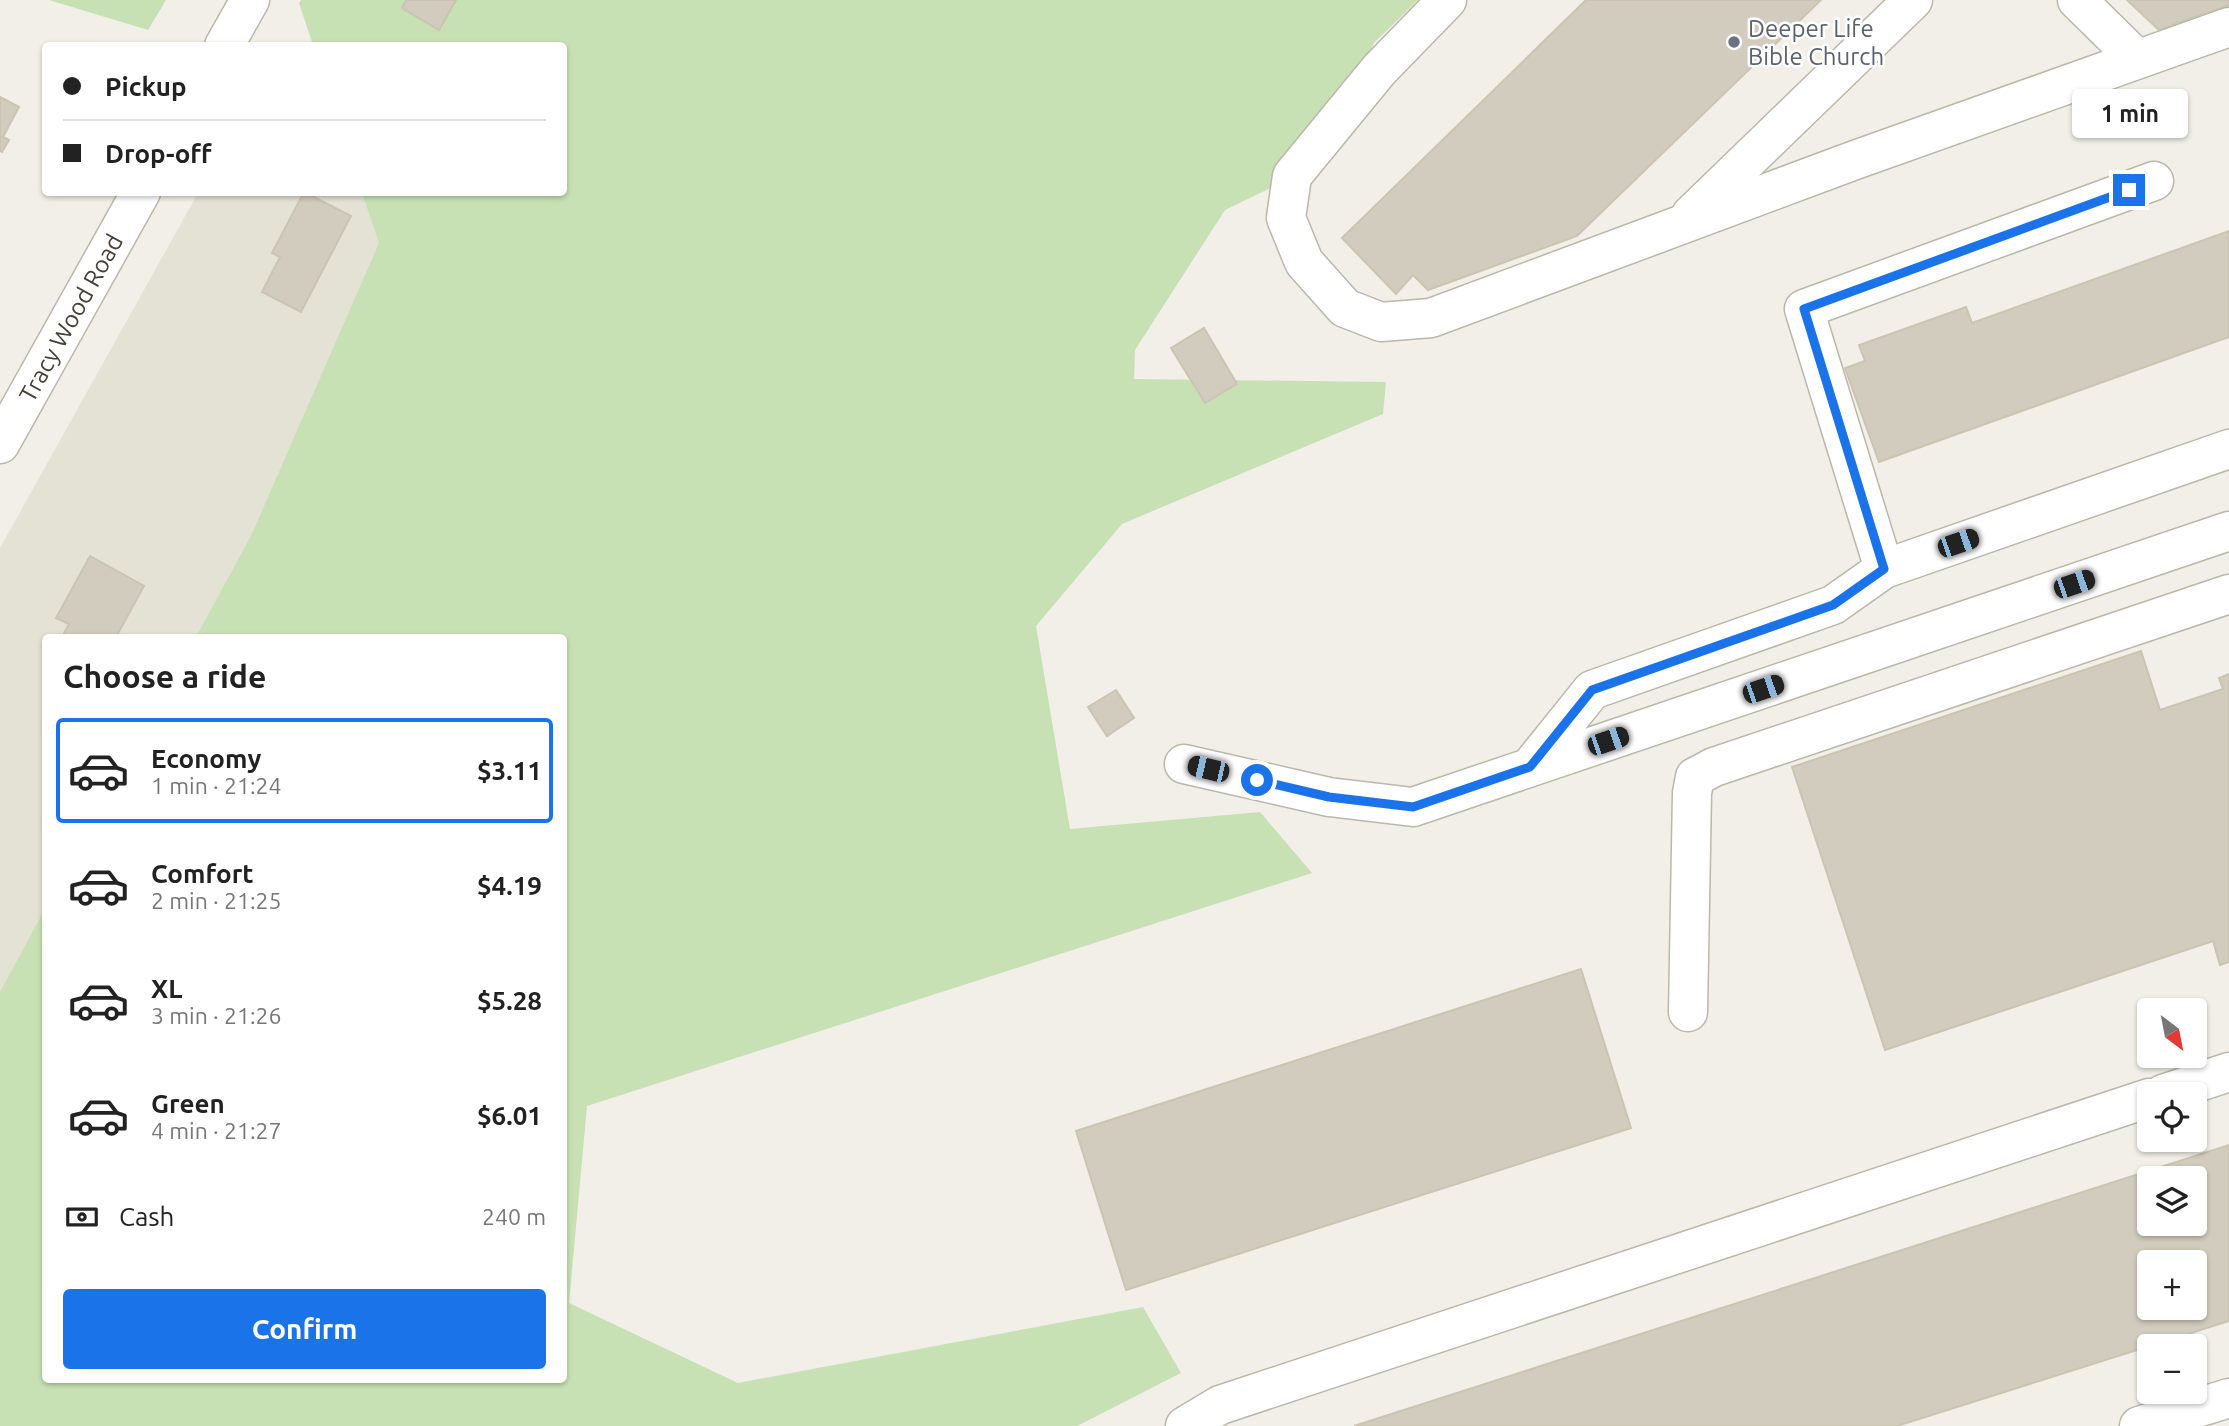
<!DOCTYPE html>
<meta charset="utf-8">
<style>
body{margin:0;font-family:Ubuntu,sans-serif;background:#f2f2f2;color:#222;height:100vh;display:flex;flex-direction:column;font-size:26px;white-space:nowrap}
*{box-sizing:border-box;margin:0}
p{font-size:23px;color:#767676}
.icon{flex:none;width:38px;height:38px;fill:none;stroke:currentColor;stroke-width:2;stroke-linecap:round;stroke-linejoin:round}
.map{position:relative;flex:1;overflow:hidden}
.side{position:absolute;left:42px;top:634px;width:525px;height:749px;display:flex;flex-direction:column;background:#fff;border-radius:7px;box-shadow:0 2px 5px #0004}
.side>*{flex:none}
.banner{position:absolute;left:42px;top:42px;width:525px;height:154px;border-radius:7px;box-shadow:0 2px 5px #0004;display:grid;align-content:center;height:154px;padding:0 21px;background:#fff}
.needle{width:46px;rotate:148deg}
.tools{position:absolute;left:2137px;top:998px;display:grid;gap:14px}
.tools a{display:grid;place-items:center;width:70px;height:70px;border-radius:7px;background:#fff;box-shadow:0 2px 5px #0004;font-size:35px}
.end{position:absolute;width:32px;height:32px;margin:-16px;border:9px solid #1a73e8;background:#fff;box-shadow:0 0 0 4px #fff}
.from{border-radius:50%}
.bubble{position:absolute;height:49px;border-radius:7px;background:#fff;box-shadow:0 2px 5px #0004;font-size:23px;font-weight:700;line-height:49px;text-align:center}
.car{position:absolute;width:21px;height:42px;margin:-21px -10px;border-radius:9px;box-shadow:0 0 5px 2px #0007;background:linear-gradient(#222 24%,#8ab4d8 0 40%,#222 0 76%,#8ab4d8 0 86%,#222 0)}
.banner b{display:flex;align-items:center;gap:24px;height:66px;font-size:26px}
.banner b+b{border-top:2px solid #e0e0e0}
.banner i{width:18px;height:18px;background:#222}
ul{padding:0;list-style:none}
li{display:flex;align-items:center;gap:21px;height:105px;margin:0 14px 10px;padding:0 7px;border:4px solid transparent;border-radius:7px}
li div{flex:1}
li b{display:block;font-size:26px}
li em{font-style:normal;font-weight:700}
li.selected{border-color:#1a73e8}
li>.icon{width:63px;height:63px;stroke-width:1.5}
h2{padding:0 21px;font-size:32px;line-height:84px}
.pay{display:flex;align-items:center;gap:18px;height:77px;padding:0 21px;font-size:26px}
.pay p{margin-inline-start:auto}
.cta{display:flex;gap:14px;margin-top:auto;padding:14px 21px}
.cta a{flex:1;height:80px;border-radius:7px;background:#1a73e8;color:#fff;font-size:28px;font-weight:700;line-height:80px;text-align:center}
.map>svg:first-child{display:block}
</style>
<div class="map">
<svg width="2229" height="1426" viewBox="0 0 2229 1426">
<rect width="100%" height="100%" fill="#f1efe7"/>
<polygon fill="#e4e1d5" points="198,193 494,193 260,637 46,637 45,1046 0,1133 0,548"/>
<g fill="#c7e1b4">
<polygon points="49,0 166,0 148,30"/>
<polygon points="301,0 1418,0 1374,43 1322,163 1225,210 1135,350 1134,379 1386,382 1383,414 1122,524 1036,626 1070,829 1260,812 1312,873 587,1106 569,1303 738,1383 1143,1307 1181,1373 1077,1426 0,1426 0,992 45,909 46,1379 564,1379 564,637 196,637 251,536 379,243 362,193 564,192 564,46 313,45 299,3"/>
</g>
<g fill="#d1ccbd" stroke="#cbc4b2" stroke-width="2" fill-rule="evenodd">
<polygon points="406,0 456,0 439,30 402,8"/>
<polygon points="1586,0 1821,0 1577,236 1428,290 1413,275 1396,294 1342,238"/>
<polygon points="2127,0 2229,0 2229,5 2159,30"/>
<polygon points="0,97 19,107 3,137 9,140 2,152 0,151"/>
<polygon points="304,192 351,216 301,312 262,292 280,257 272,253"/>
<polygon points="2229,231 2229,337 1879,462 1845,368 1865,361 1859,345 1966,307 1972,323"/>
<polygon points="1204,328 1237,384 1205,403 1171,348"/>
<polygon points="90,556 144,586 116,637 62,637 69,624 56,618"/>
<polygon points="2141,651 2160,710 2223,689 2219,678 2229,674 2229,962 2220,965 2213,941 1885,1050 1792,767"/>
<polygon points="1116,690 1134,718 1107,736 1088,707"/>
<polygon points="1581,969 1631,1128 1126,1290 1076,1131"/>
<path d="M2229,1145V1321L1897,1426H1354ZM2149,1178H2194V1223H2149ZM2149,1262H2194V1307H2149Z"/>
</g>
<g fill="none" stroke-linecap="round" stroke-linejoin="round">
<g stroke="#bbb8aa" stroke-width="41">
<g id="minor">
<polyline points="1447,0 1379,70 1292,176 1286,218 1304,262 1345,308 1381,322 1431,318 1855,160 2229,27"/>
<polyline points="2077,0 2136,58"/>
<polyline points="224,46 250,0"/>
<polyline points="1691,215 1913,0"/>
<polyline points="0,444 141,192"/>
<polyline points="1884,569 1804,309 2154,181"/>
<polyline points="1184,764 1329,797 1413,807 2229,531"/>
<polyline points="1530,767 1592,690 1833,605 1884,569 2229,449"/>
<polyline points="1688,1012 1692,793 1695,777 1714,767 2229,594"/>
<polyline points="2163,1094 2229,1072"/>
<polyline points="1185,1426 1220,1405 2149,1098"/>
<polyline points="2139,1426 2229,1398"/>
</g>
</g>
<use href="#minor" stroke="#fff" stroke-width="38"/>
</g>
<g fill="none" stroke-linecap="round" stroke-linejoin="round">
<polyline stroke="#1a73e8" stroke-width="9" points="1257,780 1329,797 1413,807 1530,767 1592,690 1833,605 1884,569 1804,309 2129,190"/>
</g>
<circle fill="#6b7280" stroke="#fff" stroke-width="2.5" cx="1734" cy="42" r="7"/>
<g text-anchor="middle" dominant-baseline="central" stroke-width="5" stroke-linejoin="round" paint-order="stroke">
<g font-size="24" fill="#5b616d" stroke="#fff" text-anchor="start">
<text x="1748" y="28">Deeper Life<tspan x="1748" dy="28">Bible Church</tspan></text>
</g>
<g font-size="24" fill="#434037" stroke="#fff">
<text transform="translate(71 318) rotate(-61)">Tracy Wood Road</text>
</g>
</g>
</svg>
<div class="tools">
<a><svg class="needle" viewBox="-14 -14 28 28"><path d="M0-13l5 13h-10z" fill="#e53935"/><path d="M0 13l5-13h-10z" fill="#767676"/></svg></a>
<a><svg class="icon" aria-label="locate" viewBox="0 0 24 24"><circle cx="12" cy="12" r="6"/><path d="M12 2v4M12 18v4M2 12h4M18 12h4"/></svg></a>
<a><svg class="icon" aria-label="layers" viewBox="0 0 24 24"><path d="M12 4l9 5-9 5-9-5zM3 14l9 5 9-5"/></svg></a>
<a>+</a>
<a>−</a>
</div>
<i class="end from" style="left:1257px;top:780px"></i>
<i class="end" style="left:2129px;top:190px"></i>
<div class="bubble" style="left:2072px;top:89px;width:116px">1 min</div>
<i class="car" style="left:1958px;top:543px;rotate:71deg"></i>
<i class="car" style="left:2074px;top:584px;rotate:71deg"></i>
<i class="car" style="left:1763px;top:689px;rotate:71deg"></i>
<i class="car" style="left:1608px;top:741px;rotate:71deg"></i>
<i class="car" style="left:1208px;top:769px;rotate:283deg"></i>
<div class="banner">
<b><i class="from"></i>Pickup</b>
<b><i></i>Drop-off</b>
</div>
<section class="side">
<h2>Choose a ride</h2>
<ul>
<li class="selected"><svg class="icon" aria-label="car" viewBox="0 0 24 24"><path d="M5 17H2v-5l4-1 3-4h7l3 4 3 1v5h-3M9 17h6M6 11h13"/><circle cx="7" cy="17" r="2"/><circle cx="17" cy="17" r="2"/></svg><div><b>Economy</b><p>1 min · 21:24</p></div><em>$3.11</em></li>
<li><svg class="icon" aria-label="car" viewBox="0 0 24 24"><path d="M5 17H2v-5l4-1 3-4h7l3 4 3 1v5h-3M9 17h6M6 11h13"/><circle cx="7" cy="17" r="2"/><circle cx="17" cy="17" r="2"/></svg><div><b>Comfort</b><p>2 min · 21:25</p></div><em>$4.19</em></li>
<li><svg class="icon" aria-label="car" viewBox="0 0 24 24"><path d="M5 17H2v-5l4-1 3-4h7l3 4 3 1v5h-3M9 17h6M6 11h13"/><circle cx="7" cy="17" r="2"/><circle cx="17" cy="17" r="2"/></svg><div><b>XL</b><p>3 min · 21:26</p></div><em>$5.28</em></li>
<li><svg class="icon" aria-label="car" viewBox="0 0 24 24"><path d="M5 17H2v-5l4-1 3-4h7l3 4 3 1v5h-3M9 17h6M6 11h13"/><circle cx="7" cy="17" r="2"/><circle cx="17" cy="17" r="2"/></svg><div><b>Green</b><p>4 min · 21:27</p></div><em>$6.01</em></li>
</ul>
<div class="pay"><svg class="icon" aria-label="cash" viewBox="0 0 24 24"><path d="M3 7h18v10H3z"/><circle cx="12" cy="12" r="2"/></svg>Cash<p>240 m</p></div>
<div class="cta"><a>Confirm</a></div>
</section>
</div>
